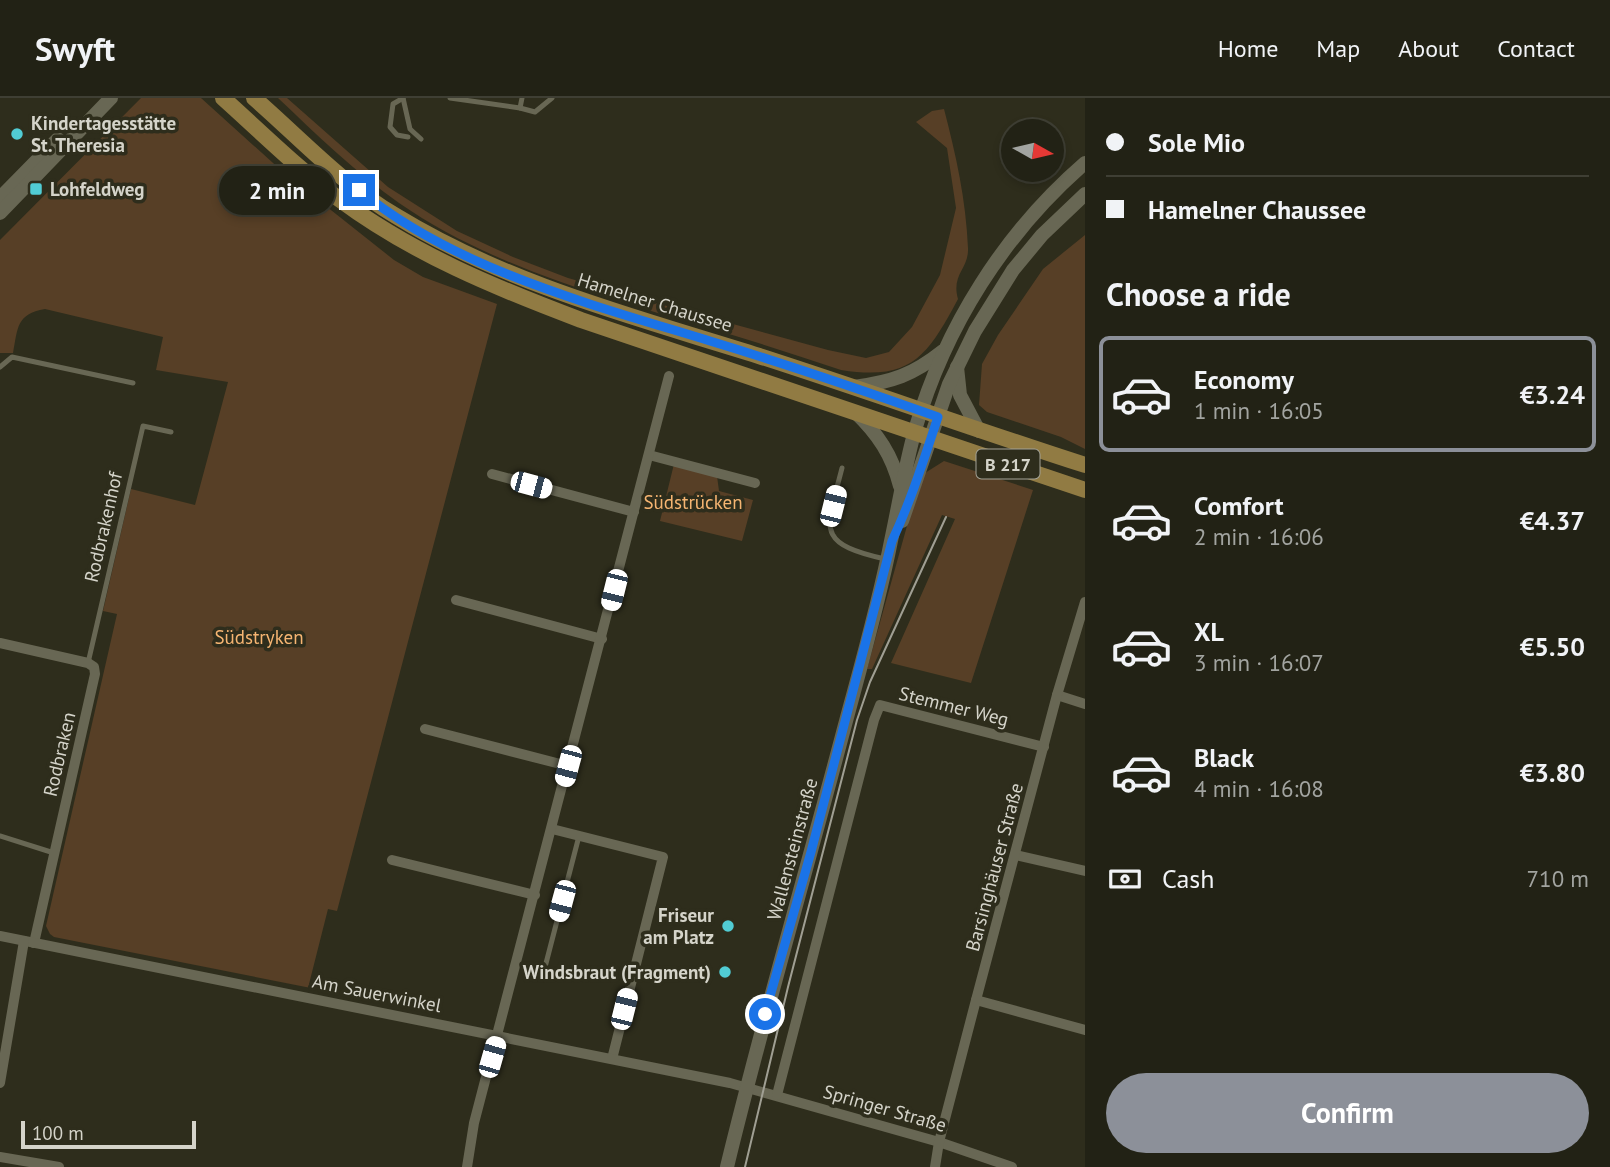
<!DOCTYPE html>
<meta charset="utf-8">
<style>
body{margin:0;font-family:"PT Sans",sans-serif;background:#2e2f22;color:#f1f3f6;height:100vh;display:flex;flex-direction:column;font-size:26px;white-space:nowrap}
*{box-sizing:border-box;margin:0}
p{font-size:23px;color:#a2a4a0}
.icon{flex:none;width:38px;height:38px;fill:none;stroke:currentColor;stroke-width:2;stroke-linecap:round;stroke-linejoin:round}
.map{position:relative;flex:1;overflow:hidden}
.panel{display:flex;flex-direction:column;background:#222215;width:525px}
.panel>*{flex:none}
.banner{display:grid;align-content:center;height:154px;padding:0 21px;background:#222215}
.needle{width:46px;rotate:98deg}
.buttons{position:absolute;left:1001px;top:21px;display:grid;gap:14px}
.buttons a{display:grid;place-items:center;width:63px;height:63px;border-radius:50%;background:#222215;box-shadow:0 4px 10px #0003,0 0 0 2px #3f3f34;font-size:35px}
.scale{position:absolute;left:21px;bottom:18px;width:175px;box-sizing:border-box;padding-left:7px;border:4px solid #d5d4ca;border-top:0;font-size:19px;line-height:24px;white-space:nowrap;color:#d5d4ca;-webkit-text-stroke:5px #2e2d1c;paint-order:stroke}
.end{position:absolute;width:32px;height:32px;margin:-16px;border:9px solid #1a73e8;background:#fff;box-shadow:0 0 0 4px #fff}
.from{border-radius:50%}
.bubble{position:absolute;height:49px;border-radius:24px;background:#222215;box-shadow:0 4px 10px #0003,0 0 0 2px #3f3f34;font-size:23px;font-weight:700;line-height:49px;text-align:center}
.car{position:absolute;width:21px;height:42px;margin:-21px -10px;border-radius:9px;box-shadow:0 0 5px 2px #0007;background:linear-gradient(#fff 24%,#345 0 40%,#fff 0 76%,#345 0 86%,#fff 0)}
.banner b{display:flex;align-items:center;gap:24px;height:66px;font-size:26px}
.banner b+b{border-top:2px solid #3f3f34}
.banner i{width:18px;height:18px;background:#f1f3f6}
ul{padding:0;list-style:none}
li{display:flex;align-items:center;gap:21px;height:116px;margin:0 14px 10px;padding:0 7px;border:4px solid transparent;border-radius:10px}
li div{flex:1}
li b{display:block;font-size:26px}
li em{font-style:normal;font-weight:700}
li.active{border-color:#8c9099}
li>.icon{width:63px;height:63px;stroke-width:1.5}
h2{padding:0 21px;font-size:32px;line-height:84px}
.pay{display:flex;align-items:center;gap:18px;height:77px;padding:0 21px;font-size:26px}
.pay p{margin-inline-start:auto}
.button{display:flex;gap:14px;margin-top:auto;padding:14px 21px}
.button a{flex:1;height:80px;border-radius:42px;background:#8c9099;color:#fff;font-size:28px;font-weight:700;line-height:80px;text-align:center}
header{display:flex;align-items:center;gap:42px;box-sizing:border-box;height:98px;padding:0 35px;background:#222215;border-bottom:2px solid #3f3f34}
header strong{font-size:33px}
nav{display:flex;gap:38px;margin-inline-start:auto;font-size:24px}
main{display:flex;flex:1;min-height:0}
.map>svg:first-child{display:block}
</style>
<header>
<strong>Swyft</strong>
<nav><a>Home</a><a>Map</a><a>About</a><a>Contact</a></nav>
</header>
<main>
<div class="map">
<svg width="1085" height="1069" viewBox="0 0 1085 1069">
<rect width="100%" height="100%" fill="#2e2d1c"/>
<g fill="#573f26">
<path d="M141,0H201L283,74L394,162L423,179L497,206L337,813L328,811L309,886L317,888L316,891L54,839L50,836L46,828L117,516L103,513L131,391L195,407L228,284L156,272L163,239L45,211C16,216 18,230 13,255H0V142Z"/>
<path d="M278,0H287L388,89L457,133L513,159L568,180L645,202L828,252L866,260L889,254L912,229L940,177L956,110L947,50L916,24L932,13L944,11C956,57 966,102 968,150C969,171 951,176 958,201C927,259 911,283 841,272C797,257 753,243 709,230C603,199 490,168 399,105C356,75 316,36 278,0Z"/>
<polygon points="1085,137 1085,351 1061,339 987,314 979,307 982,266 998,237 1043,171"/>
<polygon points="944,363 1033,392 971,585 891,565 955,421 942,417 872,571 867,571 912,410 925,375"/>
<polygon points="674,366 717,378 719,393 753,402 742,443 660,423"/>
</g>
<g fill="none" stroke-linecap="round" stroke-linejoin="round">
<g stroke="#686754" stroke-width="5">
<polyline points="403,0 393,6 390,29 397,37 408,39"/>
<polyline points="403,0 410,31 421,41"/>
<polyline points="450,0 520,10 522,0"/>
<polyline points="520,10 535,14 552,0"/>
<polyline points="0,269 12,259 133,285"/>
<path d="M842,370C827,430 813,445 885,461"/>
<polyline points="88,565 143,328 171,334"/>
<polyline points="0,738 54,755"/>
<polyline points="517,866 544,873 579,738"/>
</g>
<g stroke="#686754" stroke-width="10">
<polyline points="649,357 755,385"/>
<polyline points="492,376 634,414"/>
<polyline points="456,502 602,541"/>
<polyline points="0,545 88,565 94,569 95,576 34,845"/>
<polyline points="1057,597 1085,606"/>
<polyline points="425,631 568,668"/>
<polyline points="552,731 663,759 612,961"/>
<polyline points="1016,757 1085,773"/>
<polyline points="392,762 535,797"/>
<polyline points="0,838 730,985 939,1044 1012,1069"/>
<polyline points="976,902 1085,932"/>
<polyline points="0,985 24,843"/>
<polyline points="777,997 874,622 880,607 1044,649"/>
<polyline points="0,1059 59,1069"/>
<polyline points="467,1069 474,1025 669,278"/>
<polyline points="935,1069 939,1044 976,902 1057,597 1085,504"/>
</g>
<g stroke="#686754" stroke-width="14">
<polyline points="0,100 58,41"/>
<polyline points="0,115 111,0"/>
<polyline points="957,269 960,297 979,333"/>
<path d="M854,289C892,284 913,277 943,253"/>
<path d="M855,314C878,336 892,357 900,388"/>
<polyline points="902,423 949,286 975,233 1013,172 1042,137 1085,96"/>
<path d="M727,1069C762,924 804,782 842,638C859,574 878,509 891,443C899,406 905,368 915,332C945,229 1004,135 1085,65"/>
</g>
<g stroke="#917b43" stroke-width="16">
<path d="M223,0C261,34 298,71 339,101C413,156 496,190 581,222L1085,392"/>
<path d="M254,0C300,40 343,87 396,118C509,187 635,219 759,258C868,293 976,332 1085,367"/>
</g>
<polyline stroke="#a09f93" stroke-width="2" points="745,1069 788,889 857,622 870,584 946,419"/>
</g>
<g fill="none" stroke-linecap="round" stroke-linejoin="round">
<path stroke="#1a73e8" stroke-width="9" d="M359,92C454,171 593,207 710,243C786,266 862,292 938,319C924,361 911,403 892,443L811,754L765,916"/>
</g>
<g fill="#51ccd4" stroke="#2e2d1c" stroke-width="2.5">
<circle cx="17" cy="36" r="7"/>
<rect x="29" y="84" width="14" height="14" rx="3.5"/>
<circle cx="728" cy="828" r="7"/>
<circle cx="725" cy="874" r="7"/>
</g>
<g text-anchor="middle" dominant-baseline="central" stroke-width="7" stroke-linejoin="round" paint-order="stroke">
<rect fill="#2e2d1c" stroke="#a3a296" stroke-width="2" x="976.5" y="351.5" width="63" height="29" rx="5"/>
<g font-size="18" font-weight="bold" fill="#d5d4ca">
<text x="1008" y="366">B 217</text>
</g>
<g font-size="19" font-weight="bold" fill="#d5d4ca" stroke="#2e2d1c" text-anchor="start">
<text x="31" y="25">Kindertagesstätte<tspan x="31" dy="22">St. Theresia</tspan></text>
<text x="50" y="91">Lohfeldweg</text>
<text x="714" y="817" text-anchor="end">Friseur<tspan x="714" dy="22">am Platz</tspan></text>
<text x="711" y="874" text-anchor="end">Windsbraut (Fragment)</text>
</g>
<g font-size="19" fill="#d5d4ca" stroke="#2e2d1c">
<text transform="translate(655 204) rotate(17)">Hamelner Chaussee</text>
<text transform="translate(103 429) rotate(-77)">Rodbrakenhof</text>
<text transform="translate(954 608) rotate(14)">Stemmer Weg</text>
<text transform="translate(59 656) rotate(-77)">Rodbraken</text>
<text transform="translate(792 751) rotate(-75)">Wallensteinstraße</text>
<text transform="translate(994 769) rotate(-75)">Barsinghäuser Straße</text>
<text transform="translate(377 895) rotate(11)">Am Sauerwinkel</text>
<text transform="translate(885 1010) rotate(16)">Springer Straße</text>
</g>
<g font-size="19" fill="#f6b572" stroke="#2e2d1c">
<text x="693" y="404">Südstrücken</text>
<text x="259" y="539">Südstryken</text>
</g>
</g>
</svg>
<div class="buttons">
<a><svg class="needle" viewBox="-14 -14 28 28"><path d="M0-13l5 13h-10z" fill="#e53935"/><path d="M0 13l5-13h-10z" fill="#a2a4a0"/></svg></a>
</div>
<div class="scale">100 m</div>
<i class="end from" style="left:765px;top:916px"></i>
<i class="end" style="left:359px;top:92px"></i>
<div class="bubble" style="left:219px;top:68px;width:116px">2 min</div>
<i class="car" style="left:531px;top:387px;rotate:105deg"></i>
<i class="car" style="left:833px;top:408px;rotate:14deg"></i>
<i class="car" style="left:614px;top:492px;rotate:194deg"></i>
<i class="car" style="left:568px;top:668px;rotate:195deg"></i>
<i class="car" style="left:562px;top:803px;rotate:195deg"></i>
<i class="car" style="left:624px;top:911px;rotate:14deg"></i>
<i class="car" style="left:492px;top:959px;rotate:16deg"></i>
</div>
<section class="panel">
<div class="banner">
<b><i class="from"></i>Sole Mio</b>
<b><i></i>Hamelner Chaussee</b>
</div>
<h2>Choose a ride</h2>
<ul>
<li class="active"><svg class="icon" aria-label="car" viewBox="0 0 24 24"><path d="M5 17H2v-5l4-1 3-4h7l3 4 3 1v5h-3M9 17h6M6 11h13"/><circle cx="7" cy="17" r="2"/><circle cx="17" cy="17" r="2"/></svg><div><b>Economy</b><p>1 min · 16:05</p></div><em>€3.24</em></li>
<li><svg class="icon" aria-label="car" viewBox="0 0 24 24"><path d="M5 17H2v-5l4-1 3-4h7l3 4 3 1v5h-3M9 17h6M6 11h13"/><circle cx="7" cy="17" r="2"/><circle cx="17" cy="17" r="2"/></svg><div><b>Comfort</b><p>2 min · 16:06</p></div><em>€4.37</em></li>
<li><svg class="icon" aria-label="car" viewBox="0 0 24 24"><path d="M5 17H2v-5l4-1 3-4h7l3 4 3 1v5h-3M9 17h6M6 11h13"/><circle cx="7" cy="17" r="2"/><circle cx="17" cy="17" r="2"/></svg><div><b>XL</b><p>3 min · 16:07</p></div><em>€5.50</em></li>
<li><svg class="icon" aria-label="car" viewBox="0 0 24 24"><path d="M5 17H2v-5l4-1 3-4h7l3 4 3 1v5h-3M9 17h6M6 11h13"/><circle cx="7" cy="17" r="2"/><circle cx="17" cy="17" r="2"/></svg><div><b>Black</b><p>4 min · 16:08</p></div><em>€3.80</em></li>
</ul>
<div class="pay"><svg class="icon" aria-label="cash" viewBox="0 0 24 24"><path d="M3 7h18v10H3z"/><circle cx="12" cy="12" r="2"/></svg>Cash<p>710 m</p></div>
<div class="button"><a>Confirm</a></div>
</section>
</main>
